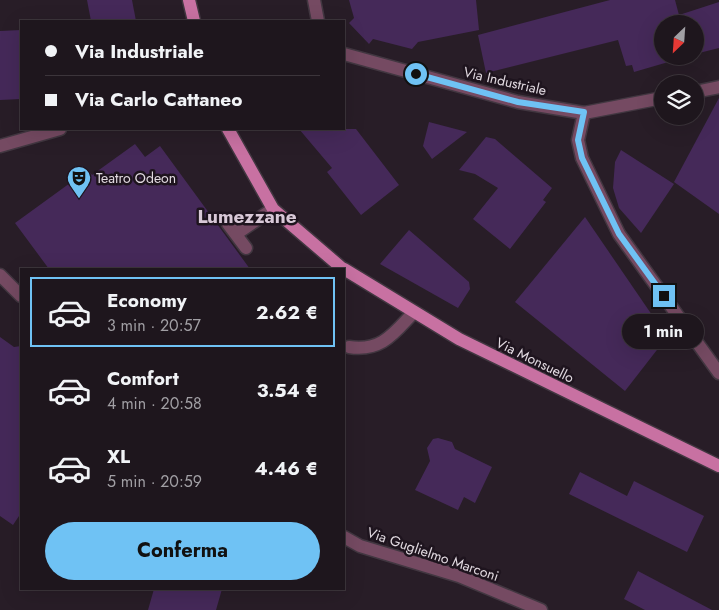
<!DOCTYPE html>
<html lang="it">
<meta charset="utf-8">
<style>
body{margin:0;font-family:Jost,sans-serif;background:#261f26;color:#f1f3f6;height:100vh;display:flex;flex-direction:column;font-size:19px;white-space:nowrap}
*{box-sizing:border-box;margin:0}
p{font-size:16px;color:#a19fa4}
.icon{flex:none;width:28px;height:28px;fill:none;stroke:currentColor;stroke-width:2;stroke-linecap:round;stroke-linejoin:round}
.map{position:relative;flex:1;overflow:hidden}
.sheet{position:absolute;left:20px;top:268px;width:325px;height:322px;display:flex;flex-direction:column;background:#1e161d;border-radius:0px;box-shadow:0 5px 20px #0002,0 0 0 1px #3c353b}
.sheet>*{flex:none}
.top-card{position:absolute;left:20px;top:20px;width:325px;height:110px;border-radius:0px;box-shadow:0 5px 20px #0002,0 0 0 1px #3c353b;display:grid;align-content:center;height:110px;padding:0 25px;background:#1e161d}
.needle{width:32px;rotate:205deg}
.fabs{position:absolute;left:654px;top:15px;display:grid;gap:10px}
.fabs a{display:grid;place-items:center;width:50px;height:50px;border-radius:50%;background:#1e161d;box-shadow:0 5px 20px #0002,0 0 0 1px #3c353b;font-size:25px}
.end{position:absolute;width:22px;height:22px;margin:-11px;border:6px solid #6fc2f4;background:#111;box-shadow:0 0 0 2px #111}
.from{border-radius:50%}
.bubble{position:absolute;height:35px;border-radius:18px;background:#1e161d;box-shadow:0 5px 20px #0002,0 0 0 1px #3c353b;font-size:16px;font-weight:700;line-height:35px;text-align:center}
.top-card b{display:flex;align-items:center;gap:18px;height:48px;font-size:19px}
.top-card b+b{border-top:1px solid #3c353b}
.top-card i{width:12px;height:12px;background:#f1f3f6}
ul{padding:9px 0 0;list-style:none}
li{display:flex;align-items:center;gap:15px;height:70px;margin:0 10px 8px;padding:0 15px;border:2px solid transparent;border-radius:0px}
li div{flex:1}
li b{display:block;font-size:19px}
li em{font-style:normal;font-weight:700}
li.active{border-color:#6fc2f4}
li>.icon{width:45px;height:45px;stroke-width:1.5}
.button{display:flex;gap:10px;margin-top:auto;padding:10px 25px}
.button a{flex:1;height:58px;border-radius:30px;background:#6fc2f4;color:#111;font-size:20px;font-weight:700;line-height:58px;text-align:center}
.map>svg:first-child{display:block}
</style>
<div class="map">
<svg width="719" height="610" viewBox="0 0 719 610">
<rect width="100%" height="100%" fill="#281d27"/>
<g fill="#452959">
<polygon points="87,0 132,0 136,21 91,21"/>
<polygon points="349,0 476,0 479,30 418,42 412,49 373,39 369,44 349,23 354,18"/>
<polygon points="610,0 675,0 679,15 719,2 719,48 695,54 695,24 662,24 662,56 689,56 634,72 632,65 626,66 618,40 486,73 478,35"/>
<polygon points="21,30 21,99 0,100 0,31"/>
<polygon points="719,98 719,214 674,182"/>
<polygon points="429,122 467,132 432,159 423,146"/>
<polygon points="299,129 356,129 399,185 361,215 327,172 332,168"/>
<polygon points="486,137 495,139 552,188 543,200 546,202 510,249 473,219 498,188 475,174 459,170"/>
<polygon points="135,144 145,157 160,146 250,269 49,269 15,223 88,170 92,175"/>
<polygon points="621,150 674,184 641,233 619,208 613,188 615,162"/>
<polygon points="585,217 667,337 625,391 515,302"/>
<polygon points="409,230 469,282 470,289 458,308 380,264"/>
<polygon points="0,337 14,347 21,346 21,513 13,525 0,516"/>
<polygon points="438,438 452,442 455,449 492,467 475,503 464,497 458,510 415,490 430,461 427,448 433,439"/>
<polygon points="580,472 627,496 634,481 704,516 687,552 569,494"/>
<polygon points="638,571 712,610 645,610 624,599"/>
<polygon points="154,589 222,589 216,610 148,610"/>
</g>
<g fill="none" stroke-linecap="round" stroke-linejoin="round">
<g stroke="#423741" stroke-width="15">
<g id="minor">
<polyline points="314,0 318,21"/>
<polyline points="344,54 518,102 584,113 662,98"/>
<polyline points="695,92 719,87"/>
<polyline points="584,113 578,140 582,158 619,234 719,373"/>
<polyline points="0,146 60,129"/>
<polyline points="228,224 246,248"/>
<polyline points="236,234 273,209"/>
<polyline points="0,275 21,296"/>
<path d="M349,347C382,352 394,333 414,312"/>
<polyline points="344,537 360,546 459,576 541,610"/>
</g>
</g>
<g stroke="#423741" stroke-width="15">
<g id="major">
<polyline points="189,0 194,21"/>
<polyline points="228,129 273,209 343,269"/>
<polyline points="344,269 459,339 719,466"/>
</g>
</g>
<use href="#minor" stroke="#754a62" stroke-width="12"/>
<use href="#major" stroke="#c871a2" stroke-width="12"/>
</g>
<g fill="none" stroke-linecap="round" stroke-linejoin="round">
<polyline stroke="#6fc2f4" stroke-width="6" points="416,74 518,102 584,112 578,140 582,158 619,234 664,296"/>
</g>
<defs>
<g id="theatre-pin" transform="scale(1.25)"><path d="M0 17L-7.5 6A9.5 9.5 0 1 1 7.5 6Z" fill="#6fc2f4" stroke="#1e141e"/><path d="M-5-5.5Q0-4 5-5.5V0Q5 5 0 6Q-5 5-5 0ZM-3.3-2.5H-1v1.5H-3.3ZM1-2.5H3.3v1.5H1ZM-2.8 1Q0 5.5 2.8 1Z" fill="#111"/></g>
</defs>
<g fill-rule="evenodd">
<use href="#theatre-pin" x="79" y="178"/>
</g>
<g text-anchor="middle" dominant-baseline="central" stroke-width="5" stroke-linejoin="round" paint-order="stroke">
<g font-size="14" fill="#e2dae1" stroke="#1e141e">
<text transform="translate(505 81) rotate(13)">Via Industriale</text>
<text transform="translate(535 360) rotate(26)">Via Monsuello</text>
<text transform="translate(433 554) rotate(19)">Via Guglielmo Marconi</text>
</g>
<g font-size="14" fill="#e2dae1" stroke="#1e141e" text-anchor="start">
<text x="96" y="178">Teatro Odeon</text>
</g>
<g font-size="19" font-weight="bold" fill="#d8c8d7" stroke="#1e141e">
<text x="247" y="216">Lumezzane</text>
</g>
</g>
</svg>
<div class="fabs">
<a><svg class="needle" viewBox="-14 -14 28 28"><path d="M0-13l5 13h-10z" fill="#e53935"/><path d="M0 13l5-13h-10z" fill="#a19fa4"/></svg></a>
<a><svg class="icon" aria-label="layers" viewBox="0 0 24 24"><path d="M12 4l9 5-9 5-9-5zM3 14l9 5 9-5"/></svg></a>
</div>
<i class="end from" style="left:416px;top:74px"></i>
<i class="end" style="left:664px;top:296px"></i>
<div class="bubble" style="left:622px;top:314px;width:82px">1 min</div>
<div class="top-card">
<b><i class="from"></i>Via Industriale</b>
<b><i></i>Via Carlo Cattaneo</b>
</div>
<section class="sheet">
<ul>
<li class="active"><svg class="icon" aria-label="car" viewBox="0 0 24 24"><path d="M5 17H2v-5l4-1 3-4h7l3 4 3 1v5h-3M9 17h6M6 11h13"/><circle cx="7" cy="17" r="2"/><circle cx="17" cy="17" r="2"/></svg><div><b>Economy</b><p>3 min · 20:57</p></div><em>2.62 €</em></li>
<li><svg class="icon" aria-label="car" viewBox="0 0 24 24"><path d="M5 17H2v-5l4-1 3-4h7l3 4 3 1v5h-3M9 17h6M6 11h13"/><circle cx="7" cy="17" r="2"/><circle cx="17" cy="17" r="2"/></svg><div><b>Comfort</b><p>4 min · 20:58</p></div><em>3.54 €</em></li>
<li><svg class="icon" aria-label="car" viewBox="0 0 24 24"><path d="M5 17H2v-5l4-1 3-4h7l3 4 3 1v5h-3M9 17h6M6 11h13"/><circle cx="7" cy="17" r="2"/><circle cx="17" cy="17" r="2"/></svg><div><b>XL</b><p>5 min · 20:59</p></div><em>4.46 €</em></li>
</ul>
<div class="button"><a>Conferma</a></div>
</section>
</div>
